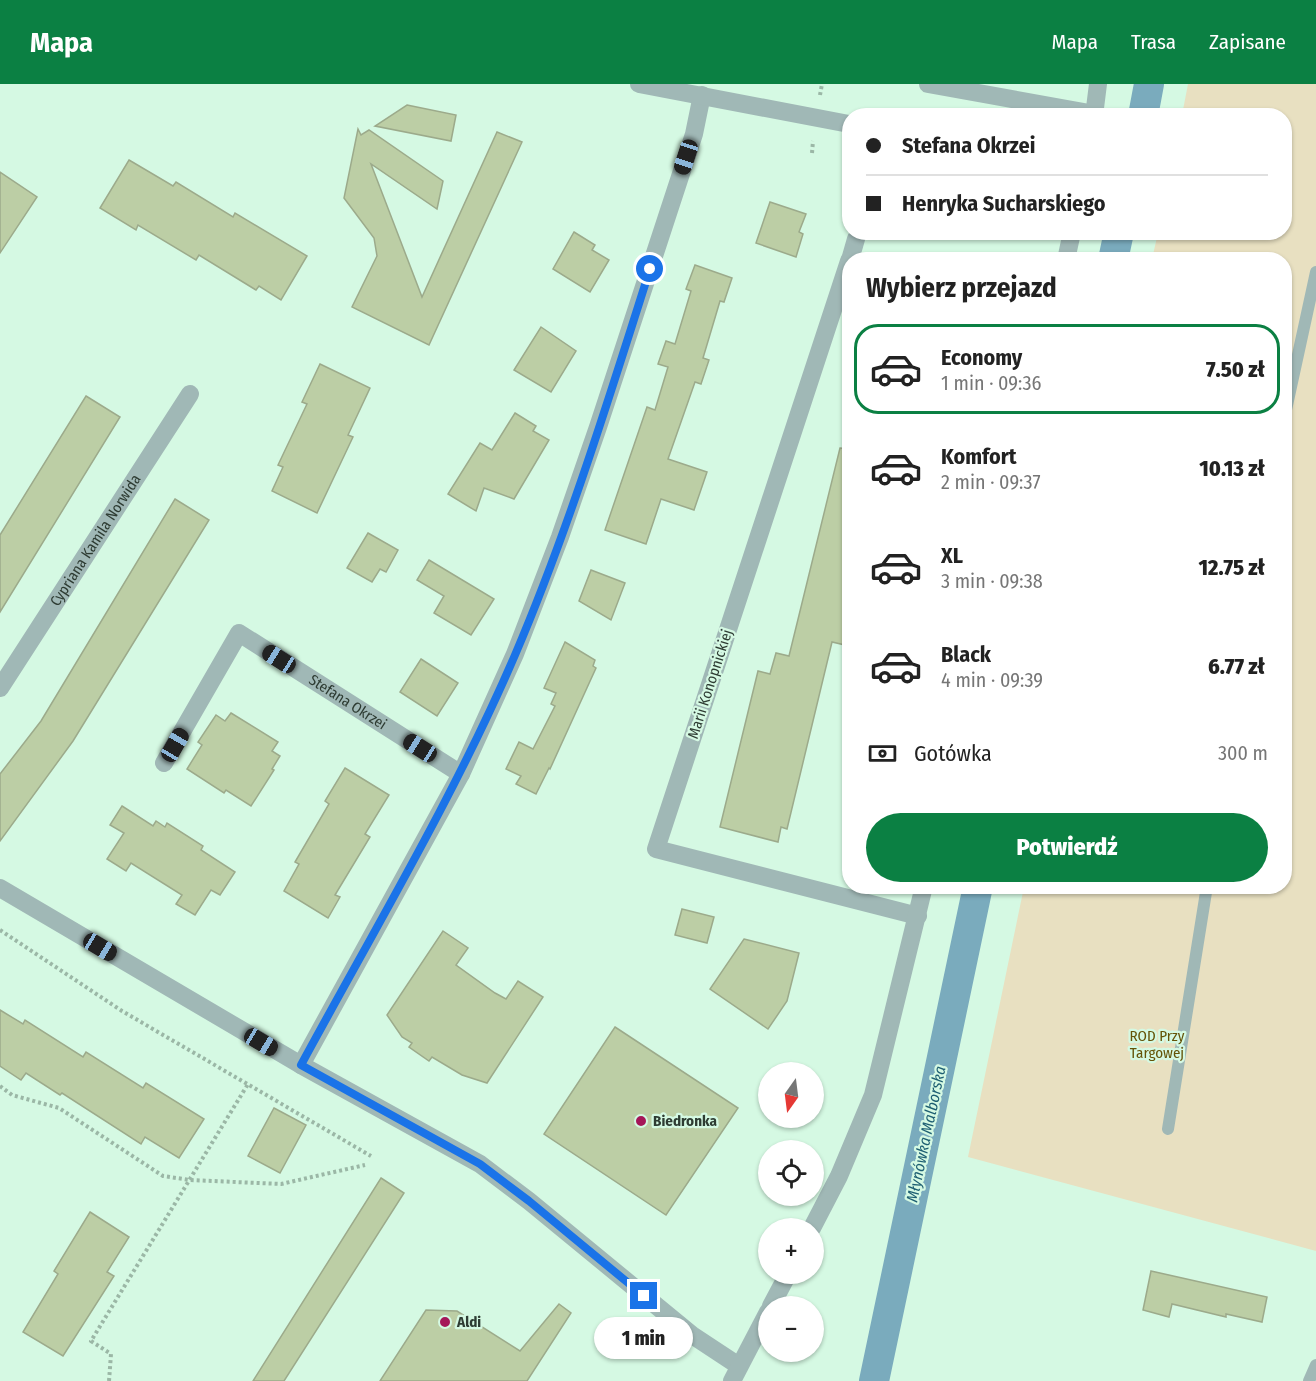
<!DOCTYPE html>
<html lang="pl">
<meta charset="utf-8">
<style>
body{margin:0;font-family:"Fira Sans Condensed",sans-serif;background:#f2f2f2;color:#222;height:100vh;display:flex;flex-direction:column;font-size:22px;white-space:nowrap}
*{box-sizing:border-box;margin:0}
p{font-size:20px;color:#767676}
.icon{flex:none;width:33px;height:33px;fill:none;stroke:currentColor;stroke-width:2;stroke-linecap:round;stroke-linejoin:round}
.map{position:relative;flex:1;overflow:hidden}
.panel{position:absolute;left:842px;top:168px;width:450px;height:642px;display:flex;flex-direction:column;background:#fff;border-radius:24px;box-shadow:0 2px 4px #0004}
.panel>*{flex:none}
.guide{position:absolute;left:842px;top:24px;width:450px;height:132px;border-radius:24px;box-shadow:0 2px 4px #0004;display:grid;align-content:center;height:132px;padding:0 24px;background:#fff}
.needle{width:39px;rotate:194deg}
.fabs{position:absolute;left:758px;top:978px;display:grid;gap:12px}
.fabs a{display:grid;place-items:center;width:66px;height:66px;border-radius:50%;background:#fff;box-shadow:0 2px 4px #0004;font-size:30px}
.end{position:absolute;width:27px;height:27px;margin:-14px;border:8px solid #1a73e8;background:#fff;box-shadow:0 0 0 3px #fff}
.from{border-radius:50%}
.bubble{position:absolute;height:42px;border-radius:21px;background:#fff;box-shadow:0 2px 4px #0004;font-size:20px;font-weight:800;line-height:42px;text-align:center}
.car{position:absolute;width:18px;height:36px;margin:-18px -9px;border-radius:8px;box-shadow:0 0 4px 2px #0007;background:linear-gradient(#222 24%,#8ab4d8 0 40%,#222 0 76%,#8ab4d8 0 86%,#222 0)}
.guide b{display:flex;align-items:center;gap:21px;height:57px;font-size:22px}
.guide b+b{border-top:2px solid #e0e0e0}
.guide i{width:15px;height:15px;background:#222}
ul{padding:0;list-style:none}
li{display:flex;align-items:center;gap:18px;height:90px;margin:0 12px 9px;padding:0 12px;border:3px solid transparent;border-radius:24px}
li div{flex:1}
li b{display:block;font-size:22px}
li em{font-style:normal;font-weight:800}
li.current{border-color:#0b8043}
li>.icon{width:54px;height:54px;stroke-width:1.5}
h2{padding:0 24px;font-size:27px;line-height:72px}
.pay{display:flex;align-items:center;gap:15px;height:66px;padding:0 24px;font-size:22px}
.pay p{margin-inline-start:auto}
.cta{display:flex;gap:12px;margin-top:auto;padding:12px 24px}
.cta a{flex:1;height:69px;border-radius:36px;background:#0b8043;color:#fff;font-size:24px;font-weight:800;line-height:69px;text-align:center}
header{display:flex;align-items:center;gap:36px;box-sizing:border-box;height:84px;padding:0 30px;background:#0b8043;color:#fff}
header strong{font-size:28px}
nav{display:flex;gap:33px;margin-inline-start:auto;font-size:21px}
.map>svg:first-child{display:block}
</style>
<header>
<strong>Mapa</strong>
<nav><a>Mapa</a><a>Trasa</a><a>Zapisane</a></nav>
</header>
<div class="map">
<svg width="1316" height="1297" viewBox="0 0 1316 1297">
<rect width="100%" height="100%" fill="#d5f9e3"/>
<polygon fill="#e8e0c1" points="1188,0 1316,0 1316,1167 968,1073 1024,803 1284,802 1284,176 1152,175 1158,149 1284,148 1284,32 1182,31"/>
<g fill="none" stroke-linecap="round" stroke-linejoin="round">
<g stroke="#7aabbd" stroke-width="30">
<polyline points="1143,32 1149,0"/>
<polyline points="1113,176 1119,148"/>
<polyline points="874,1297 978,802"/>
</g>
</g>
<g fill="#bccea5" stroke="#9caa8b" stroke-width="1.5">
<polygon points="407,21 456,31 451,57 375,42"/>
<polygon points="358,45 361,51 369,46 443,97 437,125 371,80 422,213 497,48 522,58 429,261 352,223 377,172 374,154 344,114"/>
<polygon points="129,76 173,102 176,98 233,133 235,129 307,172 281,216 259,202 256,206 199,171 196,176 138,141 136,146 100,124"/>
<polygon points="0,88 37,113 0,169"/>
<polygon points="770,118 806,130 799,148 803,150 796,173 756,159"/>
<polygon points="574,148 595,161 592,166 609,176 590,208 553,185"/>
<polygon points="695,181 732,194 724,218 720,217 703,274 709,276 701,300 695,298 668,375 707,388 694,426 661,415 646,460 605,446 647,323 655,326 668,283 658,280 666,257 675,260 691,207 686,205"/>
<polygon points="541,243 576,267 551,308 514,286"/>
<polygon points="320,280 370,304 348,351 353,353 317,429 272,407 283,383 278,381 307,320 302,318"/>
<polygon points="86,312 120,333 0,528 0,451"/>
<polygon points="515,329 536,342 533,347 549,356 514,415 484,404 476,427 448,410 480,359 492,366"/>
<polygon points="840,364 849,365 849,544 845,561 832,558 787,745 781,743 778,758 720,743 758,587 770,590 776,569 789,572"/>
<polygon points="175,415 209,436 73,657 0,757 0,690 41,637"/>
<polygon points="368,449 398,466 386,488 380,485 372,498 347,484"/>
<polygon points="429,476 494,515 471,551 434,529 444,512 417,496"/>
<polygon points="591,486 625,499 611,536 579,517"/>
<polygon points="565,558 595,576 593,582 596,584 550,685 549,684 536,710 516,700 521,692 506,685 519,658 533,665 555,622 551,620 556,609 544,604"/>
<polygon points="421,575 458,599 437,632 400,608"/>
<polygon points="231,629 278,658 272,667 280,672 272,685 274,686 251,722 226,706 224,709 187,685 202,661 198,658 216,631 225,637"/>
<polygon points="345,684 389,711 365,750 370,753 335,811 340,813 328,834 284,807 299,780 295,778 329,720 325,717"/>
<polygon points="122,722 153,742 156,737 165,743 167,739 203,762 201,766 235,788 220,811 211,806 195,831 176,820 182,811 131,779 126,787 107,775 124,749 110,741"/>
<polygon points="682,825 714,833 707,859 675,851"/>
<polygon points="443,847 468,864 456,881 495,909 506,915 518,897 543,913 487,999 462,991 432,973 429,977 409,963 412,959 402,953 387,931"/>
<polygon points="744,855 799,869 787,917 768,945 710,905"/>
<polygon points="0,926 23,940 25,936 83,973 86,968 143,1004 146,999 204,1035 179,1074 145,1053 141,1060 62,1009 60,1011 26,989 21,996 0,982"/>
<polygon points="615,943 738,1024 666,1131 544,1050"/>
<polygon points="274,1024 306,1041 280,1089 248,1072"/>
<polygon points="381,1094 404,1109 284,1297 253,1297"/>
<polygon points="90,1128 129,1153 107,1188 114,1192 63,1272 23,1248 58,1190 54,1187"/>
<polygon points="1151,1187 1267,1213 1262,1238 1226,1230 1226,1233 1172,1220 1169,1233 1143,1226"/>
<polygon points="559,1220 571,1229 527,1297 380,1297 426,1226 457,1227 520,1267"/>
</g>
<g fill="none" stroke-linecap="round" stroke-linejoin="round">
<g stroke="#9bb7a6" stroke-width="4" stroke-dasharray="3 3" stroke-linecap="butt">
<polyline points="820,11 822,0"/>
<polyline points="812,69 813,57"/>
<polyline points="0,846 122,927 371,1072"/>
<polyline points="0,1002 12,1011 59,1024 163,1092 190,1096 281,1100 365,1081"/>
<polyline points="109,1297 111,1270 91,1257 248,1000"/>
</g>
<g stroke="#a0b8b6" stroke-width="12">
<polyline points="1284,335 1316,188"/>
<polyline points="1168,1045 1207,802"/>
<polyline points="1309,1297 1316,1281"/>
</g>
<g stroke="#a0b8b6" stroke-width="18">
<polyline points="850,176 856,155"/>
<polyline points="849,177 656,765 918,832"/>
<path id="s1" d="M0,604L190,310"/>
<path id="s2" d="M164,679L239,549L461,690"/>
<polyline points="0,804 301,981 480,1080 529,1117 692,1251 739,1282"/>
<polyline points="301,981 461,690 515,570 560,453 598,343 694,50 702,11"/>
</g>
<g stroke="#a0b8b6" stroke-width="18">
<polyline points="639,0 849,40"/>
<polyline points="928,0 1095,30"/>
<polyline points="1094,32 1098,0"/>
<polyline points="1066,176 1072,148"/>
<polyline points="812,1144 839,1092 873,1011 924,802"/>
<polyline points="771,1222 788,1190"/>
<polyline points="732,1297 768,1228"/>
</g>
</g>
<g fill="none" stroke-linecap="round" stroke-linejoin="round">
<path stroke="#1a73e8" stroke-width="8" d="M644,1212L529,1117L480,1080L301,981C374,846 454,713 515,571C568,447 609,314 650,185"/>
</g>
<g fill="#a51658" stroke="#d5f9e3" stroke-width="2">
<circle cx="641" cy="1037" r="6"/>
<circle cx="445" cy="1238" r="6"/>
</g>
<g text-anchor="middle" dominant-baseline="central" stroke-width="4.5" stroke-linejoin="round" paint-order="stroke">
<g font-size="15" fill="#2e3c33" stroke="#d5f9e3">
<text stroke="none"><textPath href="#s1" startOffset="176">Cypriana Kamila Norwida</textPath></text>
<text transform="translate(710 600) rotate(-72)">Marii Konopnickiej</text>
<text stroke="none"><textPath href="#s2" startOffset="279">Stefana Okrzei</textPath></text>
</g>
<g font-size="15" fill="#645307" stroke="#d5f9e3">
<text x="1157" y="952">ROD Przy<tspan x="1157" dy="17">Targowej</tspan></text>
</g>
<g font-size="15" font-weight="bold" fill="#2e3c33" stroke="#d5f9e3" text-anchor="start">
<text x="653" y="1037">Biedronka</text>
<text x="457" y="1238">Aldi</text>
</g>
<g font-size="16" font-style="italic" fill="#1e5f72" stroke="#d5f9e3">
<text transform="translate(926 1050) rotate(-78)">Młynówka Malborska</text>
</g>
</g>
</svg>
<div class="fabs">
<a><svg class="needle" viewBox="-14 -14 28 28"><path d="M0-13l5 13h-10z" fill="#e53935"/><path d="M0 13l5-13h-10z" fill="#767676"/></svg></a>
<a><svg class="icon" aria-label="locate" viewBox="0 0 24 24"><circle cx="12" cy="12" r="6"/><path d="M12 2v4M12 18v4M2 12h4M18 12h4"/></svg></a>
<a>+</a>
<a>−</a>
</div>
<i class="end from" style="left:650px;top:185px"></i>
<i class="end" style="left:644px;top:1212px"></i>
<div class="bubble" style="left:594px;top:1233px;width:99px">1 min</div>
<i class="car" style="left:686px;top:73px;rotate:198deg"></i>
<i class="car" style="left:279px;top:575px;rotate:302deg"></i>
<i class="car" style="left:175px;top:661px;rotate:30deg"></i>
<i class="car" style="left:420px;top:664px;rotate:302deg"></i>
<i class="car" style="left:100px;top:863px;rotate:121deg"></i>
<i class="car" style="left:261px;top:958px;rotate:121deg"></i>
<div class="guide">
<b><i class="from"></i>Stefana Okrzei</b>
<b><i></i>Henryka Sucharskiego</b>
</div>
<section class="panel">
<h2>Wybierz przejazd</h2>
<ul>
<li class="current"><svg class="icon" aria-label="car" viewBox="0 0 24 24"><path d="M5 17H2v-5l4-1 3-4h7l3 4 3 1v5h-3M9 17h6M6 11h13"/><circle cx="7" cy="17" r="2"/><circle cx="17" cy="17" r="2"/></svg><div><b>Economy</b><p>1 min · 09:36</p></div><em>7.50 zł</em></li>
<li><svg class="icon" aria-label="car" viewBox="0 0 24 24"><path d="M5 17H2v-5l4-1 3-4h7l3 4 3 1v5h-3M9 17h6M6 11h13"/><circle cx="7" cy="17" r="2"/><circle cx="17" cy="17" r="2"/></svg><div><b>Komfort</b><p>2 min · 09:37</p></div><em>10.13 zł</em></li>
<li><svg class="icon" aria-label="car" viewBox="0 0 24 24"><path d="M5 17H2v-5l4-1 3-4h7l3 4 3 1v5h-3M9 17h6M6 11h13"/><circle cx="7" cy="17" r="2"/><circle cx="17" cy="17" r="2"/></svg><div><b>XL</b><p>3 min · 09:38</p></div><em>12.75 zł</em></li>
<li><svg class="icon" aria-label="car" viewBox="0 0 24 24"><path d="M5 17H2v-5l4-1 3-4h7l3 4 3 1v5h-3M9 17h6M6 11h13"/><circle cx="7" cy="17" r="2"/><circle cx="17" cy="17" r="2"/></svg><div><b>Black</b><p>4 min · 09:39</p></div><em>6.77 zł</em></li>
</ul>
<div class="pay"><svg class="icon" aria-label="cash" viewBox="0 0 24 24"><path d="M3 7h18v10H3z"/><circle cx="12" cy="12" r="2"/></svg>Gotówka<p>300 m</p></div>
<div class="cta"><a>Potwierdź</a></div>
</section>
</div>
